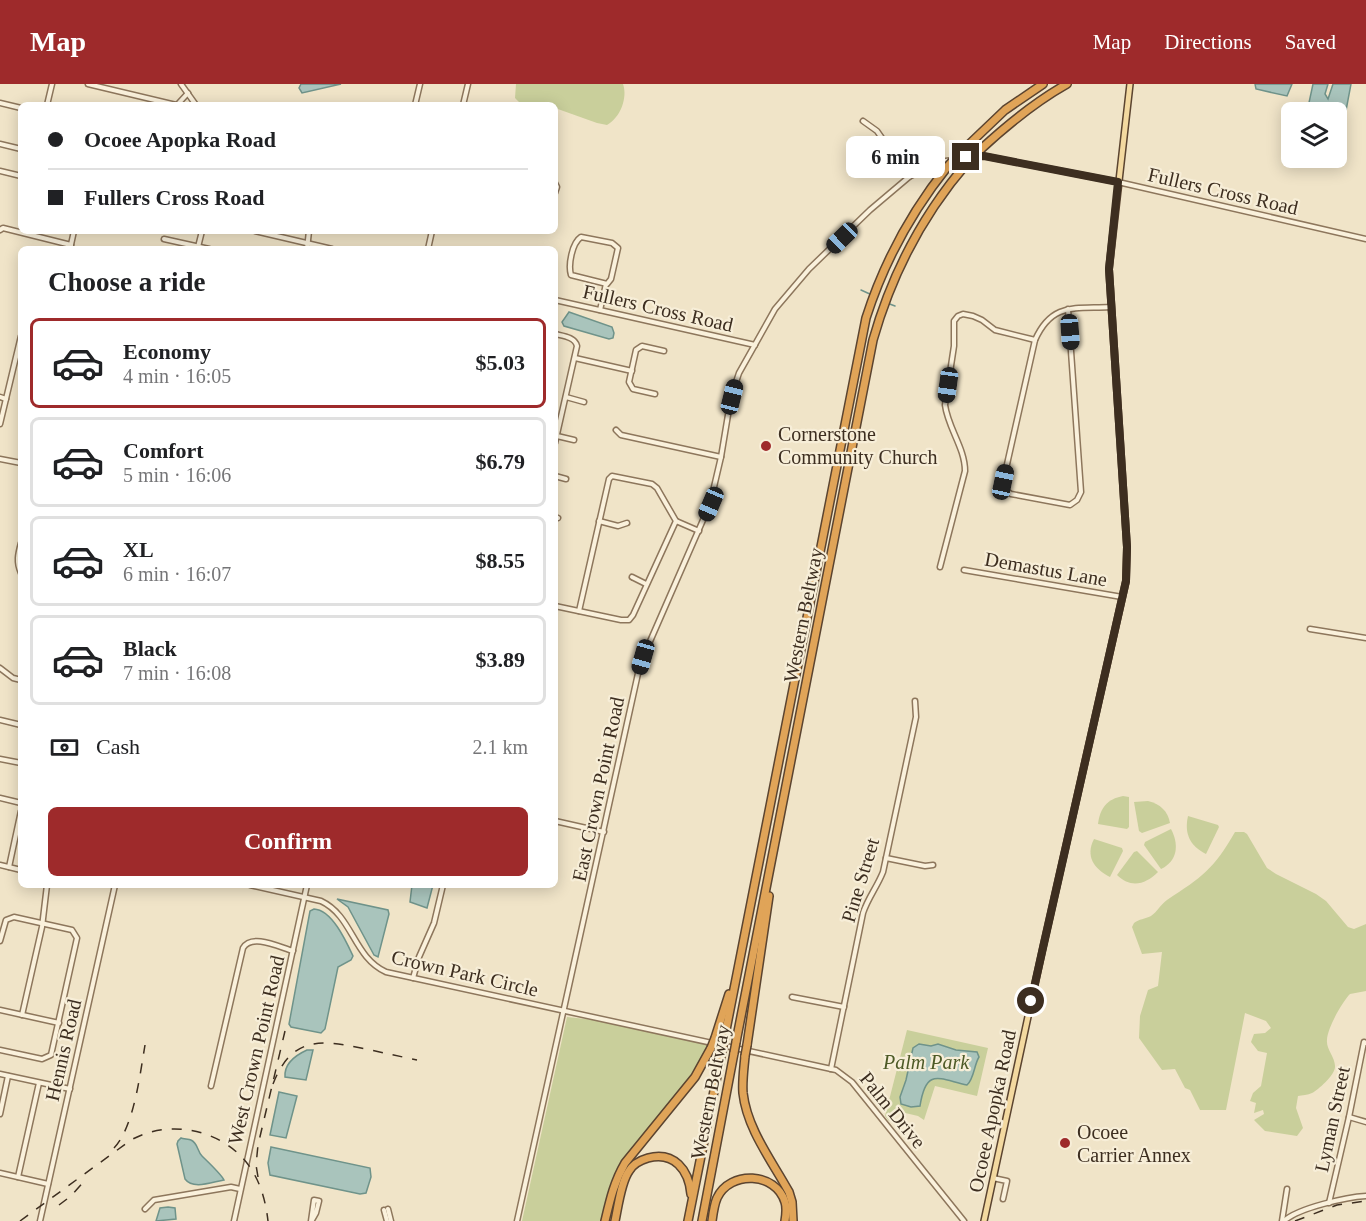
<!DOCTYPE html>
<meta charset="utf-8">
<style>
body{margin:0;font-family:"Times New Roman",serif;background:#f2f2f2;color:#202124;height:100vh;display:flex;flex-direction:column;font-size:22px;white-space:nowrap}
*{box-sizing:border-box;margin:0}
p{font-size:20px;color:#757577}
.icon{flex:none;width:33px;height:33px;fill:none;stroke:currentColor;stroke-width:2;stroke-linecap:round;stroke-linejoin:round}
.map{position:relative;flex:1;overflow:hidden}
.sheet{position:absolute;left:18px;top:162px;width:540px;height:642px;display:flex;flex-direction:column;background:#fff;border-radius:9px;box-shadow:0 3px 15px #0003}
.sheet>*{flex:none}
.hud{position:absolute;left:18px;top:18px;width:540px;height:132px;border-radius:9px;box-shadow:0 3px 15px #0003;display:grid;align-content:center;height:132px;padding:0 30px;background:#fff}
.controls{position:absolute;left:1281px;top:18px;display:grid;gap:12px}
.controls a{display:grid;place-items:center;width:66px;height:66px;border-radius:9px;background:#fff;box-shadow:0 3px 15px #0003;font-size:30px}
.end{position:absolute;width:27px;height:27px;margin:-14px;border:8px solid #3d2e20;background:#fff;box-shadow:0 0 0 3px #fff}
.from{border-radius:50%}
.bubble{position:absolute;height:42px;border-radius:9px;background:#fff;box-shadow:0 3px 15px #0003;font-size:20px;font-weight:700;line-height:42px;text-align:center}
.car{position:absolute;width:18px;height:36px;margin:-18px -9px;border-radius:8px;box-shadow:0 0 4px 2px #0007;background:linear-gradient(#222 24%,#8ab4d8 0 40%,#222 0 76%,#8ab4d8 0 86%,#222 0)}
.hud b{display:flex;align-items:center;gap:21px;height:57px;font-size:22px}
.hud b+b{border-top:2px solid #e0e0e0}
.hud i{width:15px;height:15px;background:#202124}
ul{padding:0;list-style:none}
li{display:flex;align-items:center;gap:18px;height:90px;margin:0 12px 9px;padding:0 18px;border:3px solid #e0e0e0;border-radius:9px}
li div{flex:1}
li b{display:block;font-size:22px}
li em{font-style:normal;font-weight:700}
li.active{border-color:#9e2a2b}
li>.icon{width:54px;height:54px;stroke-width:1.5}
h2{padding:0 30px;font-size:27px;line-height:72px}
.pay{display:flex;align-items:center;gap:15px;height:66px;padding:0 30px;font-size:22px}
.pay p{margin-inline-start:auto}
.primary-button{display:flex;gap:12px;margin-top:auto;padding:12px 30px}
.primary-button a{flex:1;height:69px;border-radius:9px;background:#9e2a2b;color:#fff;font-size:24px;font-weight:700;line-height:69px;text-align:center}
header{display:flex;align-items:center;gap:36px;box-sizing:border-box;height:84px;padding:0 30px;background:#9e2a2b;color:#fff}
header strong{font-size:28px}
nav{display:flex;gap:33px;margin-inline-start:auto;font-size:21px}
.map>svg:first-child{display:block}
</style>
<header>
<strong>Map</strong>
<nav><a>Map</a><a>Directions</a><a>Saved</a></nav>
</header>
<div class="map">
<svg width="1366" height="1137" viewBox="0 0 1366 1137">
<rect width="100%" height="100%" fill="#f0e4c8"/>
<g fill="#c9cf9b">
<path d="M516,0H623C628,14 620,34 607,41L597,39L555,24V21L520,19L515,14Z"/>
<path d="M1123,712L1129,713V743L1127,745L1098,740C1100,724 1107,715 1123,712Z"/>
<path d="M1148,717C1160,720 1168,727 1170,739L1142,749L1139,747L1134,718Z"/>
<path d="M1188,732L1218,741L1219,743L1206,770C1190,762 1184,750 1188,732Z"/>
<path d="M1171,745C1179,760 1178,777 1161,785L1144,761L1145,758Z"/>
<path d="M1235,748H1244L1247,750L1267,784L1276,790L1316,810L1326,817L1348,843L1354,845L1366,840V907L1350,910C1342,918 1327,945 1327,956C1326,965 1335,973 1335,982C1336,990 1318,1006 1312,1009C1308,1011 1302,1011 1298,1012L1296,1024L1303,1044L1297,1052L1265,1047L1254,1036L1264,1030L1263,1026L1254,1029L1256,1019L1250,1017L1253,1009L1261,1002L1267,969L1258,967L1251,958L1254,950L1265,949L1271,944L1266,937L1245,929L1226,1026H1200L1190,1006L1185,1004L1175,985L1162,986L1139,954L1140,932L1148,906L1158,902L1162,868L1142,870L1132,843L1134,839C1139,835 1145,835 1151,832C1157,828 1161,820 1167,816C1202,793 1214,785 1235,748Z"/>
<path d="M1094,755L1122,764L1123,767L1110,793C1094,785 1085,772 1094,755Z"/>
<path d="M1137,767L1158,788C1146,800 1131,805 1117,791L1134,768Z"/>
<polygon points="567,933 614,938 713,959 695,993 625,1079 605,1137 522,1137"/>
<polygon points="907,946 988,964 977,1012 935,1002 924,1036 918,1032 901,1028 889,1037 885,1032"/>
</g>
<g fill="#a9c4bc" stroke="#6f938a" stroke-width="1.5">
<polygon points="301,0 341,0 302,9 299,4"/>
<polygon points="1255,0 1292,0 1287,12 1256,5"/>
<polygon points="1313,0 1328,0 1325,10 1328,15 1333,0 1351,0 1341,53 1337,56 1336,28 1307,28"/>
<polygon points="569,228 612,243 614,249 613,254 609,255 564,242 562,238"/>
<polygon points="412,801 433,801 427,824 410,818"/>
<polygon points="337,815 388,826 389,830 378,873 374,871 348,823"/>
<path d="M314,825C332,826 346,857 353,872L351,876L338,883L325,945L321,949L291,943L289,940L310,827Z"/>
<path d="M919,960L931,962L938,960L956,966L977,968L979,973C974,981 974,995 967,1001C939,995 926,983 920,1022L911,1023L901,1020L900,1013L906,996L913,964Z"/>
<path d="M307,966H313L306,996L285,993C284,980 296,971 307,966Z"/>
<polygon points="279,1008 297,1012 286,1054 270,1051"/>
<path d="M181,1054C183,1055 189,1055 191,1056C198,1059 197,1067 202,1072C208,1078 221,1090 224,1096C212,1098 193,1106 185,1095L177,1060L178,1057Z"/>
<polygon points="271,1063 370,1084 371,1093 366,1109 360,1110 270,1091 268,1079"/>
<polygon points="168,1123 175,1124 176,1135 156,1137 160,1124"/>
</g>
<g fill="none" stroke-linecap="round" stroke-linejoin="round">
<g stroke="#6f938a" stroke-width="1.5">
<polyline points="861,206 872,211"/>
<polyline points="887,219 895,222"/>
</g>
<g stroke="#8d765c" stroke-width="7">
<g id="minor">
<polyline points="88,0 176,21"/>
<polyline points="181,0 196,21"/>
<polyline points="0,19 21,24"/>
<polyline points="47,21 52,0"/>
<polyline points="177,21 188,9"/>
<polyline points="415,21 420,0"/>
<polyline points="463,21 468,0"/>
<polyline points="863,37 877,47 909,93"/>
<polyline points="0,60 21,65"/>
<polyline points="0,87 21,92"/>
<polyline points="555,99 557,103 555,109"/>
<polyline points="0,146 3,144 71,161"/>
<polyline points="255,147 332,165"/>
<path d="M581,153L612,159L618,164L611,195L607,200L571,191C568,181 572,159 581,153Z"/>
<polyline points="164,155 209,165"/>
<polyline points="198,163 202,147"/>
<polyline points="70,165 74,147"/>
<polyline points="307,165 309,147"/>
<polyline points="428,165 432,147"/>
<polyline points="555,216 755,261"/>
<path d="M1068,225L1081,408L1077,416L1070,421L1011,410L1003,404V398L1035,256C1052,218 1075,225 1110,223"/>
<polyline points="600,226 606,200"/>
<path d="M555,250C563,252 575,253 577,262L555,359"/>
<polyline points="575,274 632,287"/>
<polyline points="655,310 633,305 629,298 636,266 642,262 664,267"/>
<polyline points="0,313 6,315"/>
<polyline points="566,313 584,318"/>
<polyline points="0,340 21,252"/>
<polyline points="616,346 621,351 721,373"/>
<polyline points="557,352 574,356"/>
<polyline points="0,375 21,379"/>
<polyline points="555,392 566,395"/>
<polyline points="555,433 558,434"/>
<polyline points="599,437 618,442 627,439"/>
<path d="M21,459C18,470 16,478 21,489"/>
<path d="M940,483L965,387C965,364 948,344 945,321L954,262V237L958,232L963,230L973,232L982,236L995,246L1035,256"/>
<polyline points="964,486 1122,513"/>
<polyline points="632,493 646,500"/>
<polyline points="555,522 621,536 629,536 633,531 676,437"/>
<polyline points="579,527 609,395 612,392 652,400 657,404 676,437 699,447"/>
<polyline points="1310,545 1366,554"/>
<polyline points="0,584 13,594 21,596"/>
<polyline points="0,636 21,641"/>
<polyline points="0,675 21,679"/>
<polyline points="0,714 21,719"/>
<polyline points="555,737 604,748"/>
<polyline points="886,774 925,782 933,781"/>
<polyline points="0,781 21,786"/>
<polyline points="9,783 21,727"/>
<path d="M250,801L321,817C353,832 353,873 386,888L836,986L852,998L964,1137"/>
<polyline points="0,857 6,836 14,833 72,846 77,854 51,971 42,975 0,966"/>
<polyline points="413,894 419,873 434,839 443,801"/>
<polyline points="792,913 844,923"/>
<polyline points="0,926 59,939"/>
<polyline points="22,931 42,843 47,801"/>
<path d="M831,985L863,829C868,814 877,803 883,788L916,633L915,617"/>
<polyline points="0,990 70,1005"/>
<path d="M211,1002L243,864C252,849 279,863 293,867"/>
<polyline points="0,1030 8,992"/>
<polyline points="1349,1033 1366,1038"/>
<polyline points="0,1089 48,1100"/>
<polyline points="18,1093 39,999"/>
<polyline points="993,1094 1007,1097 1003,1115"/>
<polyline points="1329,1119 1349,1033 1364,958 1366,959"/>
<polyline points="145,1125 154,1116 231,1103 240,1105"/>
<polyline points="388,1125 391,1137"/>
<polyline points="384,1126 387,1137"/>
<polyline points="40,1137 115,801"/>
<polyline points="234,1137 307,801"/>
<polyline points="311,1137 314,1116 319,1117 316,1129 312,1136"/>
<polyline points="517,1137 639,585 648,562 710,420 721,373 731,313 739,289 775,225 809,185 870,126 909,93 938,78 984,72 1118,98 1366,155"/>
<polyline points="1282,1137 1287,1105"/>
<path d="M1284,1137C1298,1124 1347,1113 1366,1112"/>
</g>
</g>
<g stroke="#5b4430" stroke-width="8">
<polyline id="major" points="984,1137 1043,863 1126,497 1127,463 1109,185 1130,0"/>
</g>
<g stroke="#5b4430" stroke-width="10">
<g id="highway">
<path d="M980,66C1007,41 1035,18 1067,0"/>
<polyline points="962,67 1005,26 1043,0"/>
<polyline points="715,954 729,910"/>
<path d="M724,956L866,234C884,178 911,128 948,82"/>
<path d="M736,958L873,256C892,189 922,131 968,78"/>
<polyline points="747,961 769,812"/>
<path d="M745,972C744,984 742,997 743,1009C747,1045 772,1077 789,1108L792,1118L793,1137"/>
<path d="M605,1137C610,1116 614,1098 625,1079L695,993L711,964"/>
<path d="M615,1137C618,1123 621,1098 629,1087C633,1080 641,1076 648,1074C674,1067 689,1086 691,1110"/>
<polyline points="688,1137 722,967"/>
<polyline points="702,1137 734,969"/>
<path d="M712,1137C713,1129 714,1121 717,1114C730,1086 776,1088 785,1118C787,1124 786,1131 785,1137"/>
</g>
</g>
<use href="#minor" stroke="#faf1dc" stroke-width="4"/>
<use href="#major" stroke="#f3d9a0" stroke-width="5"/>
<use href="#highway" stroke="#e0a458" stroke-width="7"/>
<g stroke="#3d2e20" stroke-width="1.5" stroke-dasharray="10 10" stroke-linecap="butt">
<path d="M273,1000C291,954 318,955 361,964C380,968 398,972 417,976"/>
<path d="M114,1064C134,1043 140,990 145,961"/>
<polyline points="258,1093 256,1081 258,1061 285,947"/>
<polyline points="59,1121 71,1112 87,1094"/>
<path d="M20,1137L131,1056C172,1033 229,1047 253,1088C262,1103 266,1120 268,1137"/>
<polyline points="1295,1137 1337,1121 1366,1117"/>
</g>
<g stroke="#5b4430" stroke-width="10" stroke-linecap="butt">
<g id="highway-bridge">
<polyline points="968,78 980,66"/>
<polyline points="948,82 962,67"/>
<polyline points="711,964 715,954"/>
<polyline points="722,967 724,956"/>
<polyline points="734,969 736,958"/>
<polyline points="745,972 747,961"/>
</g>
</g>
<use href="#highway-bridge" stroke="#e0a458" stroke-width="7"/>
</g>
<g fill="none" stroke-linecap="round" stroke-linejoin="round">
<polyline stroke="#3d2e20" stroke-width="8" points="966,73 984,72 1118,98 1109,185 1127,463 1126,497 1031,917"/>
</g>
<g fill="#9e2a2b" stroke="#f7eed8" stroke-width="2">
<circle cx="766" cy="362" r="6"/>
<circle cx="1065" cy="1059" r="6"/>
</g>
<g text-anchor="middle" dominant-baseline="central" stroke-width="4.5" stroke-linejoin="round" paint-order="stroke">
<g font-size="20" fill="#3d2e20" stroke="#f7eed8">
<text transform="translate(1223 107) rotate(13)">Fullers Cross Road</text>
<text transform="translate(658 224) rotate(13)">Fullers Cross Road</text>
<text transform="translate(1046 485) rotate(10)">Demastus Lane</text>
<text transform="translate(803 531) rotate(-79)">Western Beltway</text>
<text transform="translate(598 705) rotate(-78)">East Crown Point Road</text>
<text transform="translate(860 796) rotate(-73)">Pine Street</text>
<text transform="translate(465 889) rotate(13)">Crown Park Circle</text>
<text transform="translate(63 966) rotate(-77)">Hennis Road</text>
<text transform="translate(256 966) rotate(-77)">West Crown Point Road</text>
<text transform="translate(710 1008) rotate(-79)">Western Beltway</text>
<text transform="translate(893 1026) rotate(51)">Palm Drive</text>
<text transform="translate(992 1027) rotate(-78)">Ocoee Apopka Road</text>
<text transform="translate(1332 1035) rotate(-78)">Lyman Street</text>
</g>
<g font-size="20" fill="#3d2e20" stroke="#f7eed8" text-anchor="start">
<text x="778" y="350">Cornerstone<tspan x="778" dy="23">Community Church</tspan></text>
<text x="1077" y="1048">Ocoee<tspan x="1077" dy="23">Carrier Annex</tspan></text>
</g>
<g font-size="20" font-style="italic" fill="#4d5a26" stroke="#f7eed8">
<text x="926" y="978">Palm Park</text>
</g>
</g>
</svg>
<div class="controls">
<a><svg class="icon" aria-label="layers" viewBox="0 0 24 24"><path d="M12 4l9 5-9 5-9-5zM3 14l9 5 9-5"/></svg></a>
</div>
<i class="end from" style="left:1031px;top:917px"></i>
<i class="end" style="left:966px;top:73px"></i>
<div class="bubble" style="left:846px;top:52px;width:99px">6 min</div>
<i class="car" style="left:842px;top:154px;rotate:226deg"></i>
<i class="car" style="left:1070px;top:248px;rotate:176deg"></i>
<i class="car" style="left:948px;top:301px;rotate:188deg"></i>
<i class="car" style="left:732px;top:313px;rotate:14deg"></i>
<i class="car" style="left:1003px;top:398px;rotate:12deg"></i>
<i class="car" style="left:711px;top:420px;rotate:203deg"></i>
<i class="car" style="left:643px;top:573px;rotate:196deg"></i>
<div class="hud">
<b><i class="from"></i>Ocoee Apopka Road</b>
<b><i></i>Fullers Cross Road</b>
</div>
<section class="sheet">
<h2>Choose a ride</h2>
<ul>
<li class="active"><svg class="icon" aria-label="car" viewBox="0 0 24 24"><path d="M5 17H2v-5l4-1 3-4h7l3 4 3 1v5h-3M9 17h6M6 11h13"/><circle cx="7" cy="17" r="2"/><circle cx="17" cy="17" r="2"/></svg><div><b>Economy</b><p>4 min · 16:05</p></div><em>$5.03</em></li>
<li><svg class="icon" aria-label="car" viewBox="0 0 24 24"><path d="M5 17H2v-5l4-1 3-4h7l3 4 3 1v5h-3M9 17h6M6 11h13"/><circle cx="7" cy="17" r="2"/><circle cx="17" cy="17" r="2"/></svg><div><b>Comfort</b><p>5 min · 16:06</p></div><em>$6.79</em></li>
<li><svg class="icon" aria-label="car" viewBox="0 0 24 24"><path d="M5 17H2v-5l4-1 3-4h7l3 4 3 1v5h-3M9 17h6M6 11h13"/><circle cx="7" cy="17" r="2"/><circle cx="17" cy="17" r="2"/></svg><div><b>XL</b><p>6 min · 16:07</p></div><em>$8.55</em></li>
<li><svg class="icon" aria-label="car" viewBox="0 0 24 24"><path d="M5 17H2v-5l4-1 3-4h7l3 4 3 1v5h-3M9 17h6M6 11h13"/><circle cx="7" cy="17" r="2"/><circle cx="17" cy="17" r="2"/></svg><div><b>Black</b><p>7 min · 16:08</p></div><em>$3.89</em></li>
</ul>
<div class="pay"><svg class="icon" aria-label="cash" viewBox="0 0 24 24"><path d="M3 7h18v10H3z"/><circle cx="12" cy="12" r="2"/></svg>Cash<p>2.1 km</p></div>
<div class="primary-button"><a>Confirm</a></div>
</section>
</div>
